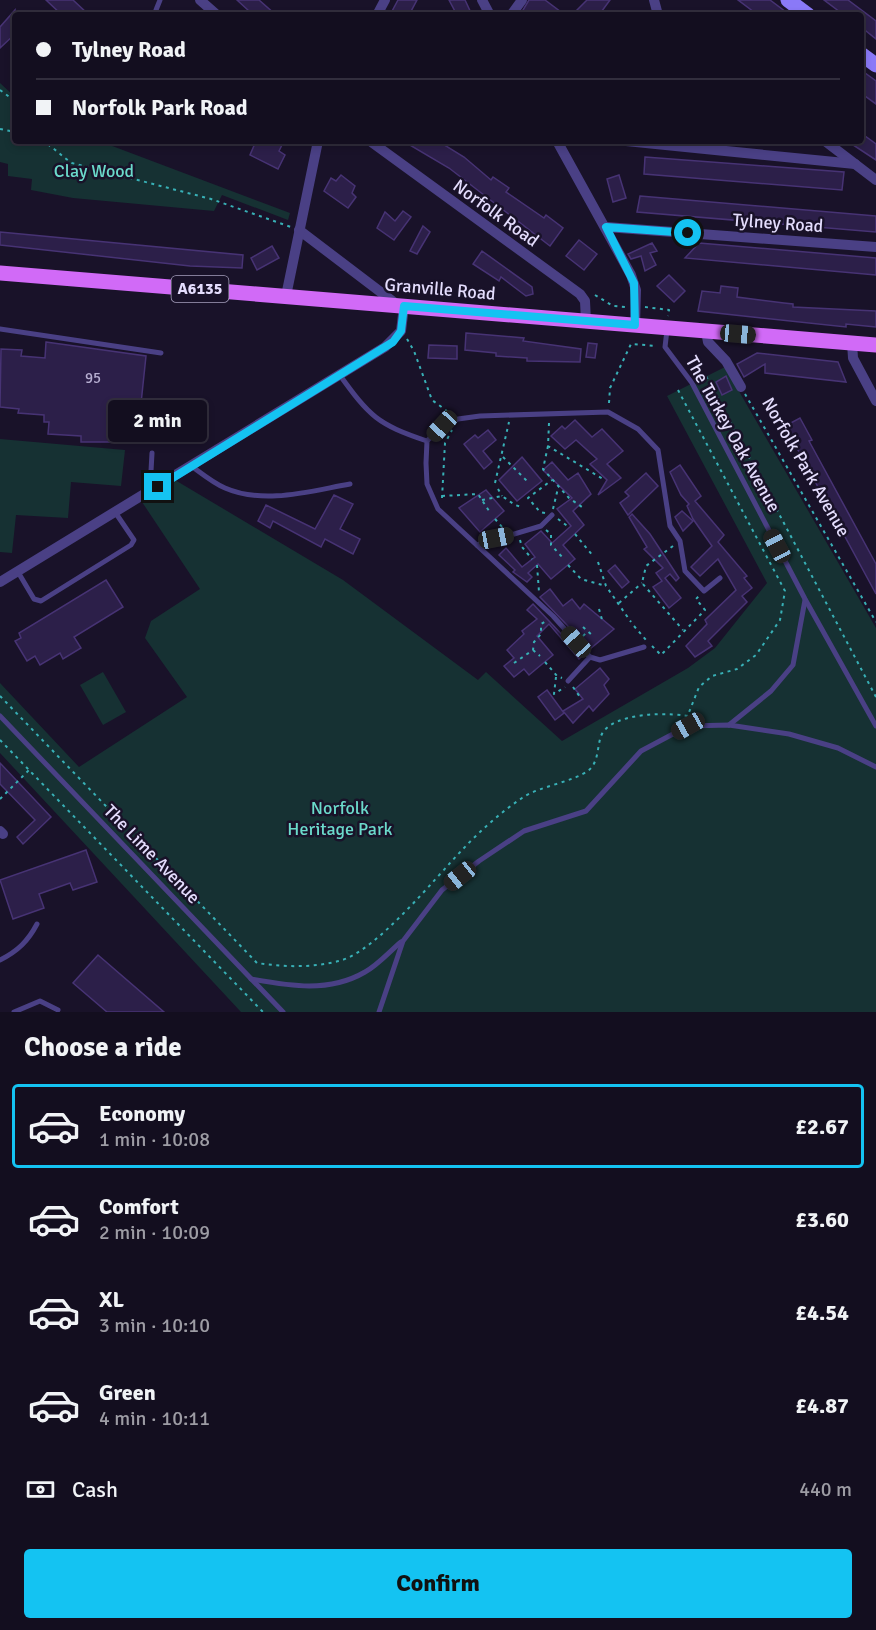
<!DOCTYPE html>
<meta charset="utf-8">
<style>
body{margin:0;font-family:Signika,sans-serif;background:#1c1728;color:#f1f3f6;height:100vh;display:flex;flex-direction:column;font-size:22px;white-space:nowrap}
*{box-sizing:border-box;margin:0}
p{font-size:20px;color:#9d9ca4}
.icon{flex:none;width:33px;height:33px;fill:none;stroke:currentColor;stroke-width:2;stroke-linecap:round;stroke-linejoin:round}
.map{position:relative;height:1012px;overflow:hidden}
.details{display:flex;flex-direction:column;background:#130e1f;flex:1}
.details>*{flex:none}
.guide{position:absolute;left:12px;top:12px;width:852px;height:132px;border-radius:6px;box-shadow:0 3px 9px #0003,0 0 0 2px #322e3d;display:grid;align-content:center;height:132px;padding:0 24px;background:#130e1f}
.end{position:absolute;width:27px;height:27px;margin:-14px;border:8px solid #14c3f2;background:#111;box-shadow:0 0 0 3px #111}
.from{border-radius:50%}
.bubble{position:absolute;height:42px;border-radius:6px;background:#130e1f;box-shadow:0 3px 9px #0003,0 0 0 2px #322e3d;font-size:20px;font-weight:800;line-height:42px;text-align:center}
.car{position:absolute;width:18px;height:36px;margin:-18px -9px;border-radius:8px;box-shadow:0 0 4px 2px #0007;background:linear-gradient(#222 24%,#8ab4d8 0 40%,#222 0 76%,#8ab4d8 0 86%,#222 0)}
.guide b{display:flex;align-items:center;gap:21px;height:57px;font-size:22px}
.guide b+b{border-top:2px solid #322e3d}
.guide i{width:15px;height:15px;background:#f1f3f6}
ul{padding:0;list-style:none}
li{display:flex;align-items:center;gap:18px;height:84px;margin:0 12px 9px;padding:0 12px;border:3px solid transparent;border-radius:6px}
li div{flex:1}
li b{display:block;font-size:22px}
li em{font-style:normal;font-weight:800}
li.current{border-color:#14c3f2}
li>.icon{width:54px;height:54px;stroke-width:1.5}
h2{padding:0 24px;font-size:27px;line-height:72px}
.pay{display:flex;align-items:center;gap:15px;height:66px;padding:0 24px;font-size:22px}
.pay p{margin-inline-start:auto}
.cta{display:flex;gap:12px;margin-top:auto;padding:12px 24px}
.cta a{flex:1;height:69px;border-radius:6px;background:#14c3f2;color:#111;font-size:24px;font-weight:800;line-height:69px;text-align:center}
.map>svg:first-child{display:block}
</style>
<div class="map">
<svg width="876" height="1012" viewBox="0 0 876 1012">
<rect width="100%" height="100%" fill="#191229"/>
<g fill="#163133">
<polygon points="0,83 15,97 15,141 99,141 290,213 288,220 222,195 214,211 73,198 31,190 32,179 8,176 8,164 0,162"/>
<polygon points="725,367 876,628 876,1012 241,1012 0,753 0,683 79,767 187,697 145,638 151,621 200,589 142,502 175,480 343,580 478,680 486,672 562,741 688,668 715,648 767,583 667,396"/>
<polygon points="0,439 125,450 121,486 71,482 68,518 16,515 12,553 0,552"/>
<polygon points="103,672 126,712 103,725 80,685"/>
</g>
<g fill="#2c1f49" stroke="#473374" stroke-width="1.5">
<polygon points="46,0 73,0 89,15 62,15"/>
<polygon points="237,0 259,0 276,15 246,15 249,11"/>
<polygon points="398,0 417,0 409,15 390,15"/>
<polygon points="449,0 465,0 472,15 457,15"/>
<polygon points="529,0 545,0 565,15 520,15"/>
<polygon points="587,0 610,0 599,15 572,15"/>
<polygon points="738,0 770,0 790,15 758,15"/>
<polygon points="824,0 848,0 876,21 876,39 861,27 861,15 844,15"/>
<polygon points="15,10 15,34 0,48 0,27"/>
<polygon points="861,70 876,81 876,104 861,93"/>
<polygon points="861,133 876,144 876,160 847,141 861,141"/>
<polygon points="256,141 284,141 279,151 285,155 278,169 250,155"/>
<polygon points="403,141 438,141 464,157 491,180 493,177 509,188 506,192 544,218 546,215 563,228 550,246 449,168"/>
<polygon points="645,157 844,172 842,190 644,174"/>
<polygon points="341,175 355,186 352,193 356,197 348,208 324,191 331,178 336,181"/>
<polygon points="619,175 626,198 613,202 607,179"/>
<polygon points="640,196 876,216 876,232 637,212"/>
<polygon points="403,211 411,217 394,240 377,228 385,212 395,221"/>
<polygon points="423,226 430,232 417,254 410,251"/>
<polygon points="0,232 243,255 242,268 190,266 0,245"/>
<polygon points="579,240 597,254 584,270 566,256"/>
<polygon points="652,243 657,251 650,253 656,265 645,271 641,256 631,259 628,254"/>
<polygon points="699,243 876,258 876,275 685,258"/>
<polygon points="272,246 279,258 257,270 251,258"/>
<polygon points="482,251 532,287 533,294 526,296 501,277 499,281 473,264"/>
<polygon points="669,275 685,291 674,302 657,286"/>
<polygon points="721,286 738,288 737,297 784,303 793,304 793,307 876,311 876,327 846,324 846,327 698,311 702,291 720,293"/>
<polygon points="466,333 524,338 523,341 581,349 580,362 527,361 527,358 496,356 496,353 465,350"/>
<polygon points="46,342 146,356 138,432 130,432 129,442 81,442 81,436 48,434 49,422 44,422 44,415 18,413 19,409 0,407 1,349 22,350 21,356 45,358"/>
<polygon points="588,343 597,344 595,358 586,357"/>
<polygon points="429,345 457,346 457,359 428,358"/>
<polygon points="757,353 838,362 846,382 765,373 765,364 744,377 737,364"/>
<polygon points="726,376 732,390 722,395 716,382"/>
<polygon points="800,418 812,440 809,441 876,564 876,594 785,426"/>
<polygon points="575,420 592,437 602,429 623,451 607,464 621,478 598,495 607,480 590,464 597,459 576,440 565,449 551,436 562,426 565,429"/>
<polygon points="488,430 496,440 483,451 492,462 484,469 464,444 475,435 478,438"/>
<polygon points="522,457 542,481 517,501 499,480"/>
<polygon points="552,462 568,480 578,473 591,494 573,511 584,525 563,545 575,559 551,579 538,564 528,573 532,577 527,582 513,572 515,570 499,555 506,548 522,567 535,557 525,544 541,531 552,543 571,526 557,509 572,498 543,470"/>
<polygon points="680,465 701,496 695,501 724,535 718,542 747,576 744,578 752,588 742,596 747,602 708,641 712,646 695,657 686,646 707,624 705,620 736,590 718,559 700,576 691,567 712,546 693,519 687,506 689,504 681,495 670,472"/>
<polygon points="646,473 658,486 628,515 620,503 629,496 625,492"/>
<polygon points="486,490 504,511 480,532 459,508"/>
<polygon points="334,495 353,504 340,529 360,539 353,554 325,539 321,547 273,521 270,528 258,521 266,505 315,529"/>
<polygon points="682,511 693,521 683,531 675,517"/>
<polygon points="632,514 650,534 679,578 676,581 670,574 665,578 681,598 669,608 653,587 662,581 656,573 663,568 644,549 647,547 629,517"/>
<polygon points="615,565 629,582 622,588 608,571"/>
<polygon points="106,580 123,607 74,637 81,648 63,659 60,653 40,665 35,656 27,661 15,641 21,638 19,633"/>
<polygon points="550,589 563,606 572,599 580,609 584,604 614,629 590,649 540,597"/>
<polygon points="533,604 582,656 579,659 549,624 537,636 553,655 529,675 524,669 514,677 504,666 514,658 507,650 524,634 522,631 537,619 527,610"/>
<polygon points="600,668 609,679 604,685 609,694 593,711 589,706 573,723 563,711 583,699 575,689"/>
<polygon points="547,690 564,713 555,720 538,697"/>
<polygon points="0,763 51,817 23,844 17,837 35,820 0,784"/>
<polygon points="86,850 97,882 73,890 70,883 39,894 44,908 13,919 0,880"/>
<polygon points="98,955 164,1012 107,1012 73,983"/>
</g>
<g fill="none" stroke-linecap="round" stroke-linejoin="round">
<g stroke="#38b0b6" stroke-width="2" stroke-dasharray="3 4.5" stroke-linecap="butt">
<polyline points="0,90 15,101"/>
<polyline points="0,129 15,132"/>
<path d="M41,141C53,146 61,156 72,163L211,199L291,227"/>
<polyline points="595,295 613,306 625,307"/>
<polyline points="645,307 669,310 668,316"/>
<polyline points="407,339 414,351 432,400 451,414"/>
<polyline points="688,363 706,376 876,697"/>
<polyline points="678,390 785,591 780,620 756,655 737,669 712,676 699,687 688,715"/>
<polyline points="745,394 876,622"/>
<polyline points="609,403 610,388 631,344 657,346"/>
<polyline points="549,423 548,446 603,479"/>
<polyline points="548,446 543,469 569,498 582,507"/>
<polyline points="503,457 528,482"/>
<polyline points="495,483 509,422"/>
<polyline points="498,489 502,496"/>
<polyline points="442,496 478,494 491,514"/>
<polyline points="442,498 445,443 452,430"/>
<polyline points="482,500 502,496 515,505 522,507"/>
<polyline points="553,509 558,488"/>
<polyline points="545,513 540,512 528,498 552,480"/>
<polyline points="495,519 503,528"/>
<polyline points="558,519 570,528"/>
<polyline points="546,530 551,534 551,545 564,559"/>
<polyline points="575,534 593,556"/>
<polyline points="520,540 522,547 532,559"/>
<polyline points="673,546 646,566 642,583 683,630"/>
<polyline points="598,562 606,586 631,622"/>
<polyline points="537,565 539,592"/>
<polyline points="568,565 581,579 606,586"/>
<polyline points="619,603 642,583"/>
<polyline points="599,609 603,623"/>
<polyline points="634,626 646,640"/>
<polyline points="583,627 593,636"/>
<polyline points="583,636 588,631"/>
<polyline points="652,646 661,655 705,610 696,599 699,596"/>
<polyline points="533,650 540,656"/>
<polyline points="545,662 557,676 562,678"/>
<polyline points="514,663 533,650 534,642 541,634 541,624 546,621"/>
<polyline points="556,677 554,694 565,687"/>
<polyline points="573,687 580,697"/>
<path d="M0,696L257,963C284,967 312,968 339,961C376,952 435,878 463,849C480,831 501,812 522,798C539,786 574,782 589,770C599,761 597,747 601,736C611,711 673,712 694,717"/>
<polyline points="0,740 263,1012"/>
<polyline points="0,799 29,770"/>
</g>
<g stroke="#4a4085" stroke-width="5">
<polyline points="158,15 156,10 160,0"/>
<polyline points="0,329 161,353"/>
<polyline points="667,330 665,347 692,383 805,599 876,726"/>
<path d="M339,374C370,417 377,424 427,441"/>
<polyline points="152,453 151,471 158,486"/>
<path d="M190,465C201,473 213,483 225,488C264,505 310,491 350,484"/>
<polyline points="477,545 541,526 552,515"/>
<polyline points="18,572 34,599 41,601 131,545 134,540 115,512"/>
<polyline points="644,647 600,660 590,657 553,616 438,509 427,484 426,463 427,441 442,426 458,419 480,416 608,412 638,429 658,450 670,526 680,541 685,571 704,591 720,578"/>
<polyline points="568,681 590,657"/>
<polyline points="0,716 283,1012"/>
<polyline points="729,725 771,691 793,665 805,600"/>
<path d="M0,960C18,951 28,941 37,924"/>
<path d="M251,979C290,986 329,993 365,972C378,965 390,951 401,942"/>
<polyline points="14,1012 40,1001 58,1010"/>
<polyline points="379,1012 403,941 442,890 479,861 524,831 586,811 641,751 688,726 729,725 789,734 838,748 876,767"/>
</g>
<g stroke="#4a4085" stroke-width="10">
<polyline points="200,0 217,15"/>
<polyline points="482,0 490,15"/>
<polyline points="654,0 658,15"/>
<polyline points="377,15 385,0"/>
<polyline points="511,15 522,0"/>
<polyline points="370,141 580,294 585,301 586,321"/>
<polyline points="557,141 631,275 636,290 635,325"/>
<polyline points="626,141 855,164"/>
<polyline points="825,141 876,180"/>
<polyline points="606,227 876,247"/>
<polyline points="299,230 399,306"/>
<polyline points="286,296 318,141"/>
<polyline points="706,331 708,342 726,361 741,387"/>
<polyline points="852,343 853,358 876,401"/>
<polyline points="0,582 385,347 401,331 404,306"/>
<polyline points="0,831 3,834"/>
</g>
<g stroke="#8a79f7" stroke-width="15">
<polyline points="788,0 808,15"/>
<polyline points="861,54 876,65"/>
</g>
<polyline stroke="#d16af7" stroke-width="15" points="0,273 876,345"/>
</g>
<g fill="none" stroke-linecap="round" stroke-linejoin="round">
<polyline stroke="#14c3f2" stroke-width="8" points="158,487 393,342 401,331 404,306 635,325 634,283 606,227 688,233"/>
</g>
<g text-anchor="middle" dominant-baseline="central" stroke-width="5" stroke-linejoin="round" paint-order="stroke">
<g font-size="15" fill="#b6aed0">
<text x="93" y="378">95</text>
</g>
<rect fill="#191229" stroke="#a7a0bd" stroke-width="1.5" x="171.5" y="276" width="57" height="26" rx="4.5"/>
<g font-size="16" font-weight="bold" fill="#e4ddfd">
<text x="200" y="289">A6135</text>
</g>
<g font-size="18" fill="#6bdacb" stroke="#191229">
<text x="94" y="171">Clay Wood</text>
<text x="340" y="808">Norfolk<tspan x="340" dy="21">Heritage Park</tspan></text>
</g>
<g font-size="18" fill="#e4ddfd" stroke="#191229">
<text transform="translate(496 213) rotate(36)">Norfolk Road</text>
<text transform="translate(778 223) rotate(4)">Tylney Road</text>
<text transform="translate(440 289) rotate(5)">Granville Road</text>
<text transform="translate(733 434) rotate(61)">The Turkey Oak Avenue</text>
<text transform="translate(806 467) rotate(60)">Norfolk Park Avenue</text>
<text transform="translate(152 854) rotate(46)">The Lime Avenue</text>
</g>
</g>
</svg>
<i class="end from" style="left:688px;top:233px"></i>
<i class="end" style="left:158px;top:487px"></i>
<div class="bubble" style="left:108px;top:400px;width:99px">2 min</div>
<i class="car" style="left:738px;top:334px;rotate:95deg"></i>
<i class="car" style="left:442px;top:426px;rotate:223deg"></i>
<i class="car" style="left:496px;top:538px;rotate:79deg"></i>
<i class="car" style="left:777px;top:546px;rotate:332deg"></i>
<i class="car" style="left:576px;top:642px;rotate:318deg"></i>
<i class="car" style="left:688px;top:726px;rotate:241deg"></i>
<i class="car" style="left:460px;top:876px;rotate:231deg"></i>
<div class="guide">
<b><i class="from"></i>Tylney Road</b>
<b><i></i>Norfolk Park Road</b>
</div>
</div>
<section class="details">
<h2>Choose a ride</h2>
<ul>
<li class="current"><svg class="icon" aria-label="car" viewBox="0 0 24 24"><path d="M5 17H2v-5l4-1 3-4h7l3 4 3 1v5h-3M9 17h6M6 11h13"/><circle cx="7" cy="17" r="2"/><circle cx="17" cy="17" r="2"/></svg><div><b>Economy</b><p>1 min · 10:08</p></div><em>£2.67</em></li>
<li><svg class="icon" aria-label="car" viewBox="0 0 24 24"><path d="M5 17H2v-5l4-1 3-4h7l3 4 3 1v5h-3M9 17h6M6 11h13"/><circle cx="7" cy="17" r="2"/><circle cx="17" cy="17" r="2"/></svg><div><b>Comfort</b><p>2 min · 10:09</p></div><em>£3.60</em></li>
<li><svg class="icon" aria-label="car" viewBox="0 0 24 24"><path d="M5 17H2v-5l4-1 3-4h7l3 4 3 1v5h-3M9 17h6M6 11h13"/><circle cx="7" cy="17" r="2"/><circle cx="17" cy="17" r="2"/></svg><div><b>XL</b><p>3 min · 10:10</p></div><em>£4.54</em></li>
<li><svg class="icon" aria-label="car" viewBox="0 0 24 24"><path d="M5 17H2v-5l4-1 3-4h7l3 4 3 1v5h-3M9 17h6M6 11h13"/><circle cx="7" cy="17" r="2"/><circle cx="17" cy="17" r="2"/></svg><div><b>Green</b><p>4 min · 10:11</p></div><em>£4.87</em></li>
</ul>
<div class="pay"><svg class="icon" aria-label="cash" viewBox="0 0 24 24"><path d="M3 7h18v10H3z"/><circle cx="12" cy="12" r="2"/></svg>Cash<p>440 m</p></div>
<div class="cta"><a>Confirm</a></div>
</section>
